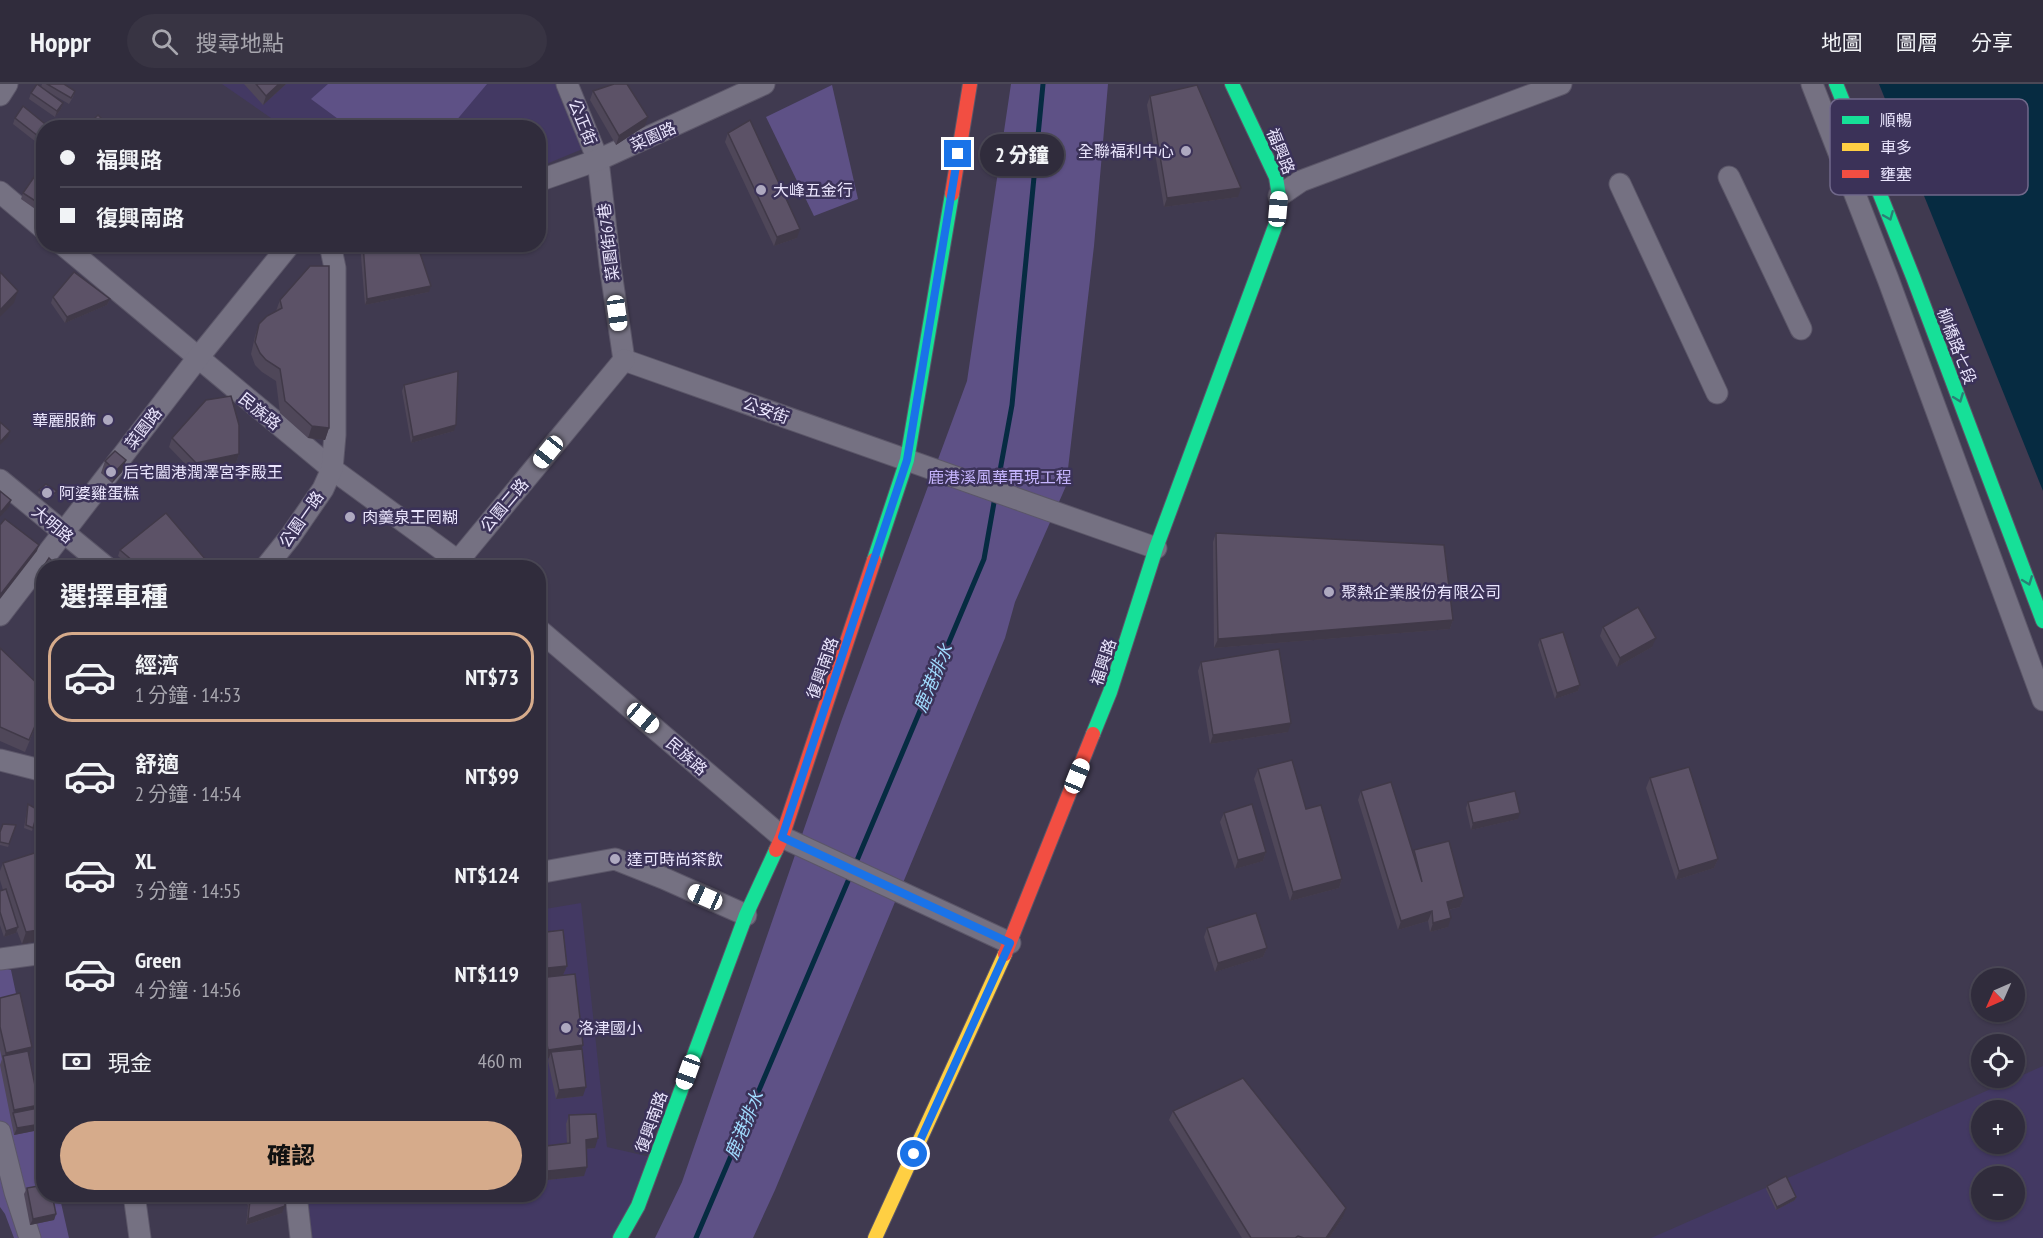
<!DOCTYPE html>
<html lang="zh-TW">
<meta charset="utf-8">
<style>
body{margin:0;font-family:"PT Sans Narrow","Noto Sans TC",sans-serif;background:#383443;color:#f1f3f6;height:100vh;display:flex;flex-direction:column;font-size:22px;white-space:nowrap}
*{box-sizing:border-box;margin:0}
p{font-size:20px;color:#a8a7af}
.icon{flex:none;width:33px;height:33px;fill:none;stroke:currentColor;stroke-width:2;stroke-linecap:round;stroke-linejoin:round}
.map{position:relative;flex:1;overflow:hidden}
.side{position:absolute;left:36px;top:476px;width:510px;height:642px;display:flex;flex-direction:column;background:#302c3c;border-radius:24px;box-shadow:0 2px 4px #0004,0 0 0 2px #4b4856}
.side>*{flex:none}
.guide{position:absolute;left:36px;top:36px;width:510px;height:132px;border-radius:24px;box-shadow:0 2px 4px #0004,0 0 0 2px #4b4856;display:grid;align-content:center;height:132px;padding:0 24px;background:#302c3c}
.needle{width:39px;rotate:225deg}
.fabs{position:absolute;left:1971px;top:884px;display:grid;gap:12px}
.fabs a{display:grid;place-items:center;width:54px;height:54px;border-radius:50%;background:#302c3c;box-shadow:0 2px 4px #0004,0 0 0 2px #4b4856;font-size:30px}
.end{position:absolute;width:27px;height:27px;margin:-14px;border:8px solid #1a73e8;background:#fff;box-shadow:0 0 0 3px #fff}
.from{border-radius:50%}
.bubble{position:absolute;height:42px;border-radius:21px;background:#302c3c;box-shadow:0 2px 4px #0004,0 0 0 2px #4b4856;font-size:20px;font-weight:800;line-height:42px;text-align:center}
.car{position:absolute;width:18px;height:36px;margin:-18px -9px;border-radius:8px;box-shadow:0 0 4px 2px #0007;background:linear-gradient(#fff 24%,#345 0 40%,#fff 0 76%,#345 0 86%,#fff 0)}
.guide b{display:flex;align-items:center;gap:21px;height:57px;font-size:22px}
.guide b+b{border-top:2px solid #4b4856}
.guide i{width:15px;height:15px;background:#f1f3f6}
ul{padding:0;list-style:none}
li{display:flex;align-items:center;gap:18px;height:90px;margin:0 12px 9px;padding:0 12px;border:3px solid transparent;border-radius:24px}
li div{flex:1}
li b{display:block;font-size:22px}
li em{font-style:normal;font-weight:800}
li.on{border-color:#d6ab8b}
li>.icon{width:54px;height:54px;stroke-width:1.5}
h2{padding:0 24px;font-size:27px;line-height:72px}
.pay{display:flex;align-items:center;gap:15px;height:66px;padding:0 24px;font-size:22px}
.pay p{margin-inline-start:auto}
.action{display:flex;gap:12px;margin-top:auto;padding:12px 24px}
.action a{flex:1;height:69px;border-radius:36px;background:#d6ab8b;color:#111;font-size:24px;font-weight:800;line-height:69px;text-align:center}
header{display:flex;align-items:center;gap:36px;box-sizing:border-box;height:84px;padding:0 30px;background:#302c3c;border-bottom:2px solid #4b4856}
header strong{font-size:28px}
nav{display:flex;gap:33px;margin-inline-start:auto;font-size:21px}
.search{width:420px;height:54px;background:#383443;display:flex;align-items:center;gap:15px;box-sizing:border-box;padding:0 21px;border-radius:33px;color:#a8a7af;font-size:22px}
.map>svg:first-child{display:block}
</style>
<header>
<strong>Hoppr</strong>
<div class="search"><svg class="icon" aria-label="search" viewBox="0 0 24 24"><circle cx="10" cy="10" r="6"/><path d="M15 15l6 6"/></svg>搜尋地點</div>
<nav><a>地圖</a><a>圖層</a><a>分享</a></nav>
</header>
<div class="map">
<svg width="2043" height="1154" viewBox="0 0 2043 1154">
<rect width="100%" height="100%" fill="#403a50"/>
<g fill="#433963" fill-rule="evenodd">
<polygon points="222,0 558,0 585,64 539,83 538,44 284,43"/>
<polygon points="581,819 607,1063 655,1074 615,1154 312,1154 307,1110 538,1110 539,826"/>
<path d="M2043,982V1154H1651ZM1982,1026H2014V1059H1982ZM1982,1092H2014V1125H1982Z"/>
</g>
<g fill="#5e5186">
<polygon points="328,0 487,0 455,38 445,43 349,43 311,15"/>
<polygon points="1011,0 1108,0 1094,162 1066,402 1015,518 1005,554 775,1106 753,1154 655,1154 682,1098 842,635 967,297"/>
<polygon points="832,1 858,115 814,132 766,33"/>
<polygon points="0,883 11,886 43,1037 44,1110 59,1110 69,1154 14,1154 5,1130 0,1123"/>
</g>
<polygon fill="#062b41" points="1879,0 2043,0 2043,407"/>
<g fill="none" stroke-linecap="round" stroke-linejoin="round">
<g stroke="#062b41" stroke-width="5">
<polyline points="997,403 1012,321 1043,0"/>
<polyline points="855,781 984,475 995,413"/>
<polyline points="696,1154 851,790"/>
</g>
<g stroke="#5b5668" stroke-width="23">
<g id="street">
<polyline points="567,0 598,76 610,181 624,276"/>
<polyline points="1812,0 1888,195 2043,616"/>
<polyline points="0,11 7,0"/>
<polyline points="1729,93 1801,245"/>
<polyline points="538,97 598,76 764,0"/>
<polyline points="1620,100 1717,309"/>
<polyline points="0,108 44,145"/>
<polyline points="1279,112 1301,97 1561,0"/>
<polyline points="62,160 332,385 466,483"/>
<polyline points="624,276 1156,464"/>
<polyline points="0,396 106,483"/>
<polyline points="266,483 290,453 323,405 332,385 335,351 335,184 330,160"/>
<polyline points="453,483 624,276"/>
<polyline points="0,531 197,275 290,160"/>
<polyline points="538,545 782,753 1010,859"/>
<polyline points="0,676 44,687"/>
<polyline points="538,789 615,775 663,794 746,831"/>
<polyline points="0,875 44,869"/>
<polyline points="0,1048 15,1108 30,1154"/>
<polyline points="134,1110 140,1154"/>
<polyline points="296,1110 301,1154"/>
</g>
</g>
<g stroke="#5b5668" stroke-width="16">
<g id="fast">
<polyline points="1836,0 1913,193 2043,537"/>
<polyline points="874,476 907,376 952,110"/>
<polyline points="1093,650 1110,608 1156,464 1277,137 1279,112 1276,93 1232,0"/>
<polyline points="620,1154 638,1122 746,831 776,766"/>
</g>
</g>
<g stroke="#5b5668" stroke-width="16">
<polyline id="slow" points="875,1154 1005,870"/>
</g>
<g stroke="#5b5668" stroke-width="16">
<g id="jam">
<polyline points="952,110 970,0"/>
<polyline points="776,766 782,753 874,476"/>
<polyline points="1005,870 1093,650"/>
</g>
</g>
<use href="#street" stroke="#757182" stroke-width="21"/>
<use href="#fast" stroke="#16e098" stroke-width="14"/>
<use href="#slow" stroke="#ffcf43" stroke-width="14"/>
<use href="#jam" stroke="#f24e42" stroke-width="14"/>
</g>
<g fill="#4f4759">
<polygon points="42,0 64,0 75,7 73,13 69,20 45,6 63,19 61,25 55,33 29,15 31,9 41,3"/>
<polygon points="244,0 286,0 263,21"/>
<polygon points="593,7 645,42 616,61 590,16"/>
<polygon points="1150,12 1238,113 1164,123 1147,21"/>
<polygon points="15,34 44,44 44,57 36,58 13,40"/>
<polygon points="728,49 797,154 774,162 725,58"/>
<polygon points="44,88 44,120 38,127 21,115 23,109"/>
<polygon points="360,160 417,160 429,208 365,221"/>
<polygon points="53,213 110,215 107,221 65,239 51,219"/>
<polygon points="280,216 329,344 325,356 308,354 280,329 276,297 262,288 255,281 251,270 255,252 259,240 276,227"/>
<polygon points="404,301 454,347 411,359 402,307"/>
<polygon points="172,354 239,370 236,379 193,388 169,363"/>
<polygon points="126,376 122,388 112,399 101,389 105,377"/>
<polygon points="39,406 55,410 49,416 38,409"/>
<polygon points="1216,449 1453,536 1450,545 1214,564 1213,458"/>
<polygon points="120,466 206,476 203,483 130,483 118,472"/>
<polygon points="44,483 44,495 38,491 40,488"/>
<polygon points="1603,543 1652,563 1617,583 1600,552"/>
<polygon points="1540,555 1580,601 1578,607 1555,615 1538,561"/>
<polygon points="0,564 44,622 25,668 0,657"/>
<polygon points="1201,578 1288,648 1210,660 1198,587"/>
<polygon points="1258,685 1306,725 1342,795 1339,804 1290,817 1254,695"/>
<polygon points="1650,694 1718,775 1714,784 1676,796 1646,704"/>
<polygon points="1361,707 1413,769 1414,766 1464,813 1460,823 1449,826 1448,843 1430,848 1428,837 1398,846 1358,716"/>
<polygon points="1468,718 1518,735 1471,746 1466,724"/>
<polygon points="28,720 38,726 32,747 24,744"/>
<polygon points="1224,729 1266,768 1263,777 1235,785 1220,738"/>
<polygon points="16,741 8,763 0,761 0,748"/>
<polygon points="3,779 39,805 44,820 44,856 22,860 17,847 16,849 4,853 0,841 0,807 3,806 0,796 0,787"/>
<polygon points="1207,844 1267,864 1263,873 1215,888 1204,853"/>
<polygon points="538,849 567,882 563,891 582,966 583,1012 556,1015 548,977 549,974 545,975 538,939"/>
<polygon points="0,914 29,971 41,1040 39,1046 14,1051 0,981 2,975 0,966"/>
<polygon points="1173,1027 1343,1133 1329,1154 1242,1154 1169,1036"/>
<polygon points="569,1031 595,1064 586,1065 584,1092 538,1097 538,1063 567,1059 566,1040"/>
<polygon points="1767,1102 1796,1113 1795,1116 1776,1126 1766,1105"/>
<polygon points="27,1104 56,1130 54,1136 30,1141 24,1110"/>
<polygon points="244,1110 285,1110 282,1129 246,1141 248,1122"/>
<polygon points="326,1110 413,1110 328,1119"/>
</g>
<g fill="#403948">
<polygon points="279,0 286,0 263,21 266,12"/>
<polygon points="63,19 61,25 55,33 57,27"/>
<polygon points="648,33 645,42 616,61 619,52"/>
<polygon points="44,51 44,57 36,58 38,52"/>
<polygon points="1241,104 1238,113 1164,123 1167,114"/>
<polygon points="44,116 44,120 38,127 40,120"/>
<polygon points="800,145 797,154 774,162 777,153"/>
<polygon points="431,202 429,208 365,221 367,215"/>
<polygon points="18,207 14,219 0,233 0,226"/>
<polygon points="110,215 107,221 65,239 67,233"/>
<polygon points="456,341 454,347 411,359 413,353"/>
<polygon points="312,342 329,344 325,356 308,354"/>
<polygon points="10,347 8,353 0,361 0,358"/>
<polygon points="239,370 236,379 193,388 196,379"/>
<polygon points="126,376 122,388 112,399 116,387"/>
<polygon points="11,416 9,423 0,433 0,429"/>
<polygon points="39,461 37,467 0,515 0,511"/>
<polygon points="1453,536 1450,545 1214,564 1218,555"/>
<polygon points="1656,554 1652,563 1617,583 1620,574"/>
<polygon points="1580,601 1578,607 1555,615 1557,609"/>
<polygon points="1291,639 1288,648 1210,660 1213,651"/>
<polygon points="1520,729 1518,735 1471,746 1473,739"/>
<polygon points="1266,768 1263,777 1235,785 1238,776"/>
<polygon points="1718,775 1714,784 1676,796 1679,787"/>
<polygon points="44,792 44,803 31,807 35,795"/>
<polygon points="1342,795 1339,804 1290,817 1293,808"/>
<polygon points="1464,813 1460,823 1443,827 1447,818"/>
<polygon points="1432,827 1428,837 1398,846 1401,837"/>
<polygon points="1451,834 1448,843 1430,848 1433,839"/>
<polygon points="18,843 16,849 4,853 6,847"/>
<polygon points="44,845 44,856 22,860 26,848"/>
<polygon points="1267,864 1263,873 1215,888 1218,879"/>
<polygon points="567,882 563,891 538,894 538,885"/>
<polygon points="583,961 580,970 551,968 549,974 545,975 548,966"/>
<polygon points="32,963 29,972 4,975 6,969"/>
<polygon points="586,1003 583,1012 556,1015 559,1006"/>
<polygon points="39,1021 36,1030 13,1029 11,1035 14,1026"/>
<polygon points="41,1040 39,1046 14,1051 17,1044"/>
<polygon points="598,1054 595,1064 583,1065 586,1056"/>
<polygon points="587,1083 584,1092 538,1097 538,1088"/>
<polygon points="331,1110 413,1110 328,1119"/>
<polygon points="1796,1113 1795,1116 1776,1126 1777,1123"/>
<polygon points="285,1122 282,1129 246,1141 248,1135"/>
<polygon points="1346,1124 1343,1133 1329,1154 1326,1154"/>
<polygon points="56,1130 54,1136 30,1141 33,1135"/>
</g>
<g fill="#5c5267" stroke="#403948" stroke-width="1.5">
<polygon points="37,0 63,19 57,27 31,9"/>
<polygon points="47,0 64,0 75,7 71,14"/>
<polygon points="256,0 279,0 266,12"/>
<polygon points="614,0 627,0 648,33 619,52 593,7"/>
<polygon points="1197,1 1241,104 1167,114 1150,12"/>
<polygon points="23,22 50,44 44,44 44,51 38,52 15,34"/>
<polygon points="98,31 110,43 110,44 92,44 89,40"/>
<polygon points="750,36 800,145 777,153 728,49"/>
<polygon points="39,86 44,88 44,116 40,120 23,109"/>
<polygon points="363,160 417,160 431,202 367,215"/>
<polygon points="310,182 329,182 329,344 312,342 285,317 280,285 266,276 260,269 255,258 259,240 267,232 282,224 280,216"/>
<polygon points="0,188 18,207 0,226"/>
<polygon points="74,188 110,215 67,233 53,213"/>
<polygon points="458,287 456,341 413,353 404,301"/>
<polygon points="231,312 239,341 239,370 196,379 172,354 206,316"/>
<polygon points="0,338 10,347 0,358"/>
<polygon points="115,367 126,376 116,387 105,377"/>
<polygon points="46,400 57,407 50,413 39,406"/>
<polygon points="0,407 11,416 0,429"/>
<polygon points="166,429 206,476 202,483 140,483 120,466"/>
<polygon points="5,435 39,461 0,511 0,441"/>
<polygon points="1216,449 1444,461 1453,536 1218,555"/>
<polygon points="49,474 58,483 44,483 44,491 40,488"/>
<polygon points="1638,523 1656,554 1620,574 1603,543"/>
<polygon points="1563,548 1580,601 1557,609 1540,555"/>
<polygon points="0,564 44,606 44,621 29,656 0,643"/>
<polygon points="1279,565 1291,639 1213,651 1201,578"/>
<polygon points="1292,676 1306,725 1321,721 1342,795 1293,808 1258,685"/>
<polygon points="1689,683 1718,775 1679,787 1650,694"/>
<polygon points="1391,698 1422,798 1414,766 1449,757 1464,813 1447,818 1451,834 1433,839 1432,827 1401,837 1361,707"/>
<polygon points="1515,707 1520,729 1473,739 1468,718"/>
<polygon points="28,720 38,726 33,744 26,741"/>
<polygon points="1252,720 1266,768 1238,776 1224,729"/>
<polygon points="3,740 16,741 9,760 0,758 0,748"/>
<polygon points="44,766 44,792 35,795 44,820 44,845 26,848 3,779"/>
<polygon points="6,805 18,843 6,847 0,828 0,807"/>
<polygon points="1256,829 1267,864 1218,879 1207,844"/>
<polygon points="563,846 567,882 538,885 538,849"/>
<polygon points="575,890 583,961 548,966 538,911 538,894"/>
<polygon points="20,909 32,963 6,969 0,943 0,914"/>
<polygon points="582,965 586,1003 559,1006 551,968"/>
<polygon points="28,967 39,1021 14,1026 3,972"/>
<polygon points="1243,994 1346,1124 1326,1154 1304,1154 1298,1152 1295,1154 1251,1154 1173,1027"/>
<polygon points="38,1024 41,1040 17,1044 13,1029"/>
<polygon points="596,1030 598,1054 586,1056 587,1083 538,1088 538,1063 570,1059 569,1031"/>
<polygon points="1786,1092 1796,1113 1777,1123 1767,1102"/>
<polygon points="44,1101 44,1110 52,1110 56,1130 33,1135 27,1104"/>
<polygon points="248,1110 285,1110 285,1122 248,1135 250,1116"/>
</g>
<defs><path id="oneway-chevron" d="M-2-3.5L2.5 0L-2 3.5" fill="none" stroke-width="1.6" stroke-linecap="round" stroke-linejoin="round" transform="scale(1.5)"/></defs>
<g stroke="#2a8075">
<use href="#oneway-chevron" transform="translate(1889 132) rotate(68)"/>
<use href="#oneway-chevron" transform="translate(1959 314) rotate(69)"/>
<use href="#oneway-chevron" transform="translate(2028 497) rotate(69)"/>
</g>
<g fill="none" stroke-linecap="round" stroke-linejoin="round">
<polyline stroke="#1a73e8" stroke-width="8" points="914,1070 1010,859 782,753 907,376 958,70"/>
</g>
<g fill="#aea9c0" stroke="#3b3258" stroke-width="2">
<circle cx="1186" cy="67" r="6"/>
<circle cx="761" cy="106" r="6"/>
<circle cx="108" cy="336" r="6"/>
<circle cx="111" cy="388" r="6"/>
<circle cx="47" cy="409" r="6"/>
<circle cx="350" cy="433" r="6"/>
<circle cx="1329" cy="508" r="6"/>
<circle cx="615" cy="775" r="6"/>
<circle cx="566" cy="944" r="6"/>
</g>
<g text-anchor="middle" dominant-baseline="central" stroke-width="5" stroke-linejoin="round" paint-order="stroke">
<g font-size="16" fill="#eae5fd" stroke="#3b3258">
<text transform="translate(583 38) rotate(68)">公正街</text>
<text transform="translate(653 52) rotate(-24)">菜園路</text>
<text transform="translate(1281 67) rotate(68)">福興路</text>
<text transform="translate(608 158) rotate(-97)">菜園街67巷</text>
<text transform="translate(1957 262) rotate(69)">柳橋路七段</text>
<text transform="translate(766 326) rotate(20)">公安街</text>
<text transform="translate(260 327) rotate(39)">民族路</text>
<text transform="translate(143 344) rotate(-52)">菜園路</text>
<text transform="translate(504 421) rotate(-50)">公園二路</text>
<text transform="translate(301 435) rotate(-55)">公園一路</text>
<text transform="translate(53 440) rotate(40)">大明路</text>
<text transform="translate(1103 578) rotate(-72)">福興路</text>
<text transform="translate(822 584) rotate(-71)">復興南路</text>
<text transform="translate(687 672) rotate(41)">民族路</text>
<text transform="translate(651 1038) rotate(-70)">復興南路</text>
</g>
<g font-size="16" fill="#eae5fd" stroke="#3b3258" text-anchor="start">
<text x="1174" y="67" text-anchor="end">全聯福利中心</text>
<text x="773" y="106">大峰五金行</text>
<text x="96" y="336" text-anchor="end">華麗服飾</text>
<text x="123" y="388">后宅闔港潤澤宮李殿王</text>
<text x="59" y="409">阿婆雞蛋糕</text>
<text x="362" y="433">肉羹泉王罔糊</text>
<text x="1341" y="508">聚熱企業股份有限公司</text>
<text x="627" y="775">達可時尚茶飲</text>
<text x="578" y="944">洛津國小</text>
</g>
<g font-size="16" fill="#c6b5fe" stroke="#3b3258">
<text x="1000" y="393">鹿港溪風華再現工程</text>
</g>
<g font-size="18" font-style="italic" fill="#a0dbfe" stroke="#3b3258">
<text transform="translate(933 594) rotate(-67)">鹿港排水</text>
<text transform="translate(744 1041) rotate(-67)">鹿港排水</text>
</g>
</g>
<rect x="1830" y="15" width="198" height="96" rx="9" fill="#3b3258" stroke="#70688a" stroke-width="1.5"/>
<rect x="1842" y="32" width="27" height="8" fill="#16e098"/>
<rect x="1842" y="59" width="27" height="8" fill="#ffcf43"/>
<rect x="1842" y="86" width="27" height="8" fill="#f24e42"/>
<g font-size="16" fill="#eae5fd">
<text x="1880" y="42">順暢</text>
<text x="1880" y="69">車多</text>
<text x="1880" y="96">壅塞</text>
</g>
</svg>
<div class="fabs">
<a><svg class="needle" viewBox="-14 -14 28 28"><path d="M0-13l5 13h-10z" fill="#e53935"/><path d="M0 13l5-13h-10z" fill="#a8a7af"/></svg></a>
<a><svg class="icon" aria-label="locate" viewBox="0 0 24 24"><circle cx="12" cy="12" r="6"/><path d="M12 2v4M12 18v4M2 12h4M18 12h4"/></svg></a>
<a>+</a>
<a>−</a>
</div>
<i class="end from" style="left:914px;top:1070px"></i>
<i class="end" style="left:958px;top:70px"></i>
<div class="bubble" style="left:980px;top:50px;width:84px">2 分鐘</div>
<i class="car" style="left:1278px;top:125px;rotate:5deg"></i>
<i class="car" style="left:617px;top:229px;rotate:172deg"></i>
<i class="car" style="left:548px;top:368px;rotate:219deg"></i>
<i class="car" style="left:643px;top:634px;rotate:130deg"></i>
<i class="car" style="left:1077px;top:692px;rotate:22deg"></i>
<i class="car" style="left:705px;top:813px;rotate:294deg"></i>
<i class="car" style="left:688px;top:988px;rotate:200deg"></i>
<div class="guide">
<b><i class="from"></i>福興路</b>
<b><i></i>復興南路</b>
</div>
<section class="side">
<h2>選擇車種</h2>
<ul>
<li class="on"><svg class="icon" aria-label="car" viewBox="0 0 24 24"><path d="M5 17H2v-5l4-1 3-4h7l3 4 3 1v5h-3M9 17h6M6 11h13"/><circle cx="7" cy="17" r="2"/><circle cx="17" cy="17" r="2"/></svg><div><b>經濟</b><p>1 分鐘 · 14:53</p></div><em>NT$73</em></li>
<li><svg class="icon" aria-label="car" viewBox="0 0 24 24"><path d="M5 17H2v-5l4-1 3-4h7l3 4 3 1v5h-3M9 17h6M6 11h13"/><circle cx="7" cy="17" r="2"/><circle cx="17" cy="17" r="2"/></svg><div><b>舒適</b><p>2 分鐘 · 14:54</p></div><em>NT$99</em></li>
<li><svg class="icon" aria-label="car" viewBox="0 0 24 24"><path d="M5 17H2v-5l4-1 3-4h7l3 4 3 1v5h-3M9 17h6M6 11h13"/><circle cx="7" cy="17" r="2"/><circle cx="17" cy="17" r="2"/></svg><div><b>XL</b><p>3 分鐘 · 14:55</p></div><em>NT$124</em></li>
<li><svg class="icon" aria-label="car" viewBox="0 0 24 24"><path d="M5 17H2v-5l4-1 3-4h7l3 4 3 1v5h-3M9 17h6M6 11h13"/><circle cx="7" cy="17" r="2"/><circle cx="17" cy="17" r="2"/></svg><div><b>Green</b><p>4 分鐘 · 14:56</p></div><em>NT$119</em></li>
</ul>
<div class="pay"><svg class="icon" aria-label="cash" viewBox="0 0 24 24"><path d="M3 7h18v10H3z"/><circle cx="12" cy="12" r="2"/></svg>現金<p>460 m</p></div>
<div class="action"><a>確認</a></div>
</section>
</div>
